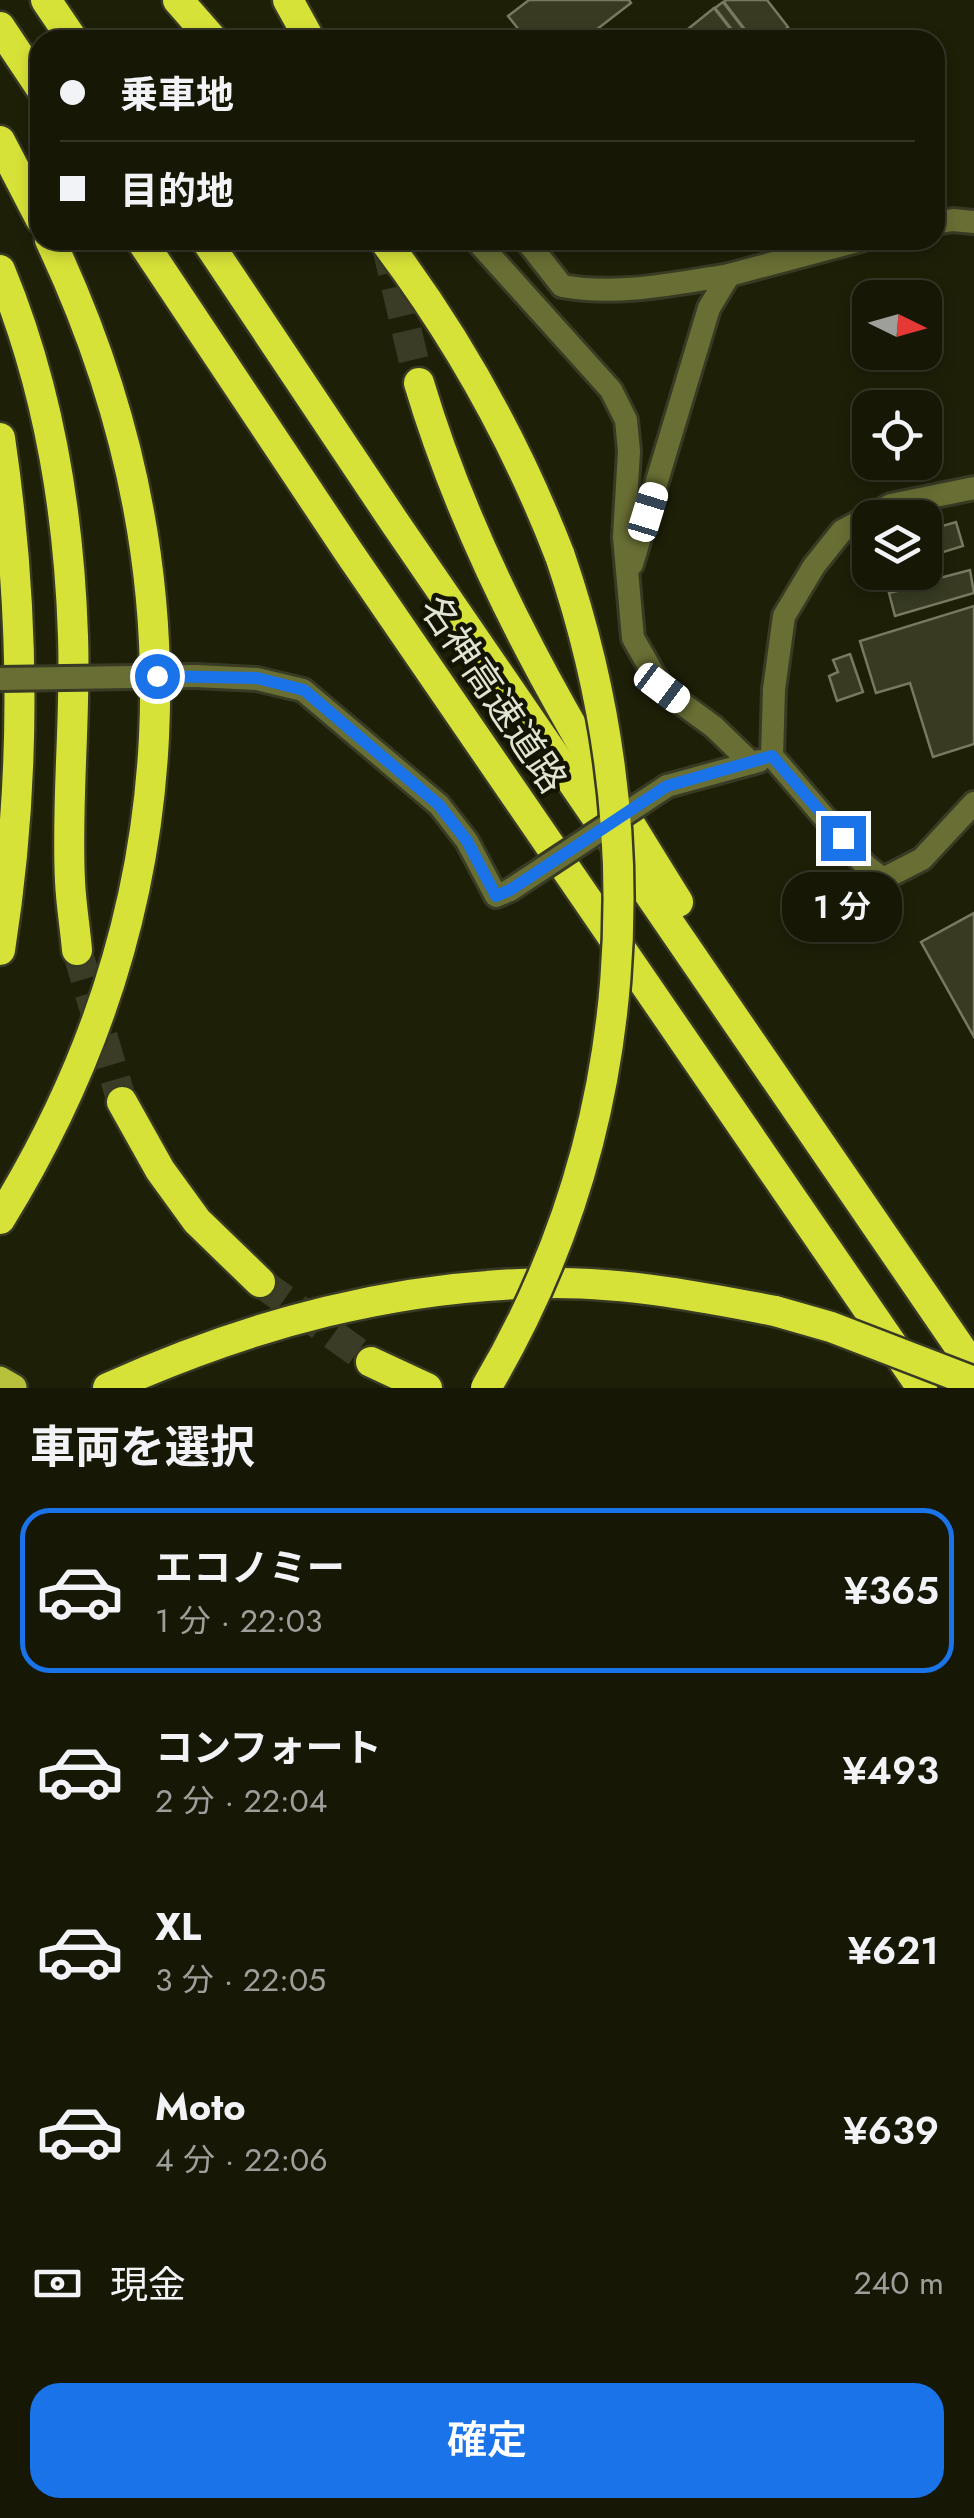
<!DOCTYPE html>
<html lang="ja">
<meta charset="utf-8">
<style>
body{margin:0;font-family:Jost,"Noto Sans JP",sans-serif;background:#232413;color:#f1f3f6;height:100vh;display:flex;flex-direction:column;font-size:38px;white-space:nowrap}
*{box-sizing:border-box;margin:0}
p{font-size:32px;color:#9e9f9a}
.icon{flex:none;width:55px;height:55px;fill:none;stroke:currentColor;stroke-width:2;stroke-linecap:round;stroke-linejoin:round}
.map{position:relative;height:1388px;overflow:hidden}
.details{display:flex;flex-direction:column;background:#161705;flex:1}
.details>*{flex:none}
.guide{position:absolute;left:30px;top:30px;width:915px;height:220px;border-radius:30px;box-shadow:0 5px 15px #0003,0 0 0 2px #353627;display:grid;align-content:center;height:220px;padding:0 30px;background:#161705}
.needle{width:65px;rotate:95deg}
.controls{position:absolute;left:852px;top:280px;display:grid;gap:20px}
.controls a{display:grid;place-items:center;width:90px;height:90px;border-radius:20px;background:#161705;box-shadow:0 5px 15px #0003,0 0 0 2px #353627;font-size:50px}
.end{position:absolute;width:45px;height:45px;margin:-22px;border:12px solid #1a73e8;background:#fff;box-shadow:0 0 0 5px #fff}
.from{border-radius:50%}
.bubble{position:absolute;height:70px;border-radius:30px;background:#161705;box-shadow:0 5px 15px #0003,0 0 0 2px #353627;font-size:32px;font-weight:600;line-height:70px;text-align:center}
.car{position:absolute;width:30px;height:60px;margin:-30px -15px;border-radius:12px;box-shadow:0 0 8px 2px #0007;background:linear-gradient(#fff 24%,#345 0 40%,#fff 0 76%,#345 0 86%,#fff 0)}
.guide b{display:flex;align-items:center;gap:35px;height:95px;font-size:38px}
.guide b+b{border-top:2px solid #353627}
.guide i{width:25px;height:25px;background:#f1f3f6}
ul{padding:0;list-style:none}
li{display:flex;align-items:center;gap:30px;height:165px;margin:0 20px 15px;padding:0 10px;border:5px solid transparent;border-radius:30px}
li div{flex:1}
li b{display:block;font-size:38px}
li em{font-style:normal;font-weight:600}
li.on{border-color:#1a73e8}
li>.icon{width:90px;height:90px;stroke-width:1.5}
h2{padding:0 30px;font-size:45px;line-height:120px}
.pay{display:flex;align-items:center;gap:25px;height:110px;padding:0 30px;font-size:38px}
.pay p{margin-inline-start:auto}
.cta{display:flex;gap:20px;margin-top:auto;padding:20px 30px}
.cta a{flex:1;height:115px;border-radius:30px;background:#1a73e8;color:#fff;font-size:40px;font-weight:600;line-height:115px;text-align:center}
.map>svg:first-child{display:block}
</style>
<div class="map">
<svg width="974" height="1388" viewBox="0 0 974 1388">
<rect width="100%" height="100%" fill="#1d1f07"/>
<g fill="#383b22" stroke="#777a5f" stroke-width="2.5">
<polygon points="529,0 629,0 631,3 583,40 527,40 508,16"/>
<polygon points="726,0 767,0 788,27 771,40 753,40 724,2"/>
<polygon points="723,2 752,40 740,40 715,8"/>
<polygon points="714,8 739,40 697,40 688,29"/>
<polygon points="956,522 963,546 930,556 936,579 970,570 974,593 895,616 889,593 905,589 900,572 925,572 925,531"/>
<polygon points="974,606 974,744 933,757 910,683 876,693 860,641"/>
<polygon points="850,654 863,692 837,701 829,676 838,672 833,660"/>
<polygon points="974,913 974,1037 921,942"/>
</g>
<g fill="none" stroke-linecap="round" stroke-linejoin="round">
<g stroke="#3a3c26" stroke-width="30" stroke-dasharray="30 15" stroke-linecap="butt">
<polyline points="386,243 419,383"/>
<polyline points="77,950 122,1102"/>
<polyline points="260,1282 371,1362"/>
</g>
<g stroke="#383a24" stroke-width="28">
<g id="minor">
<polyline points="935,223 953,220 974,222"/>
<polyline points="476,240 611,390 626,420 629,451 624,537 633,638 662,689 714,727 751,763"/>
<path d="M526,240L562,286C618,296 673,284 729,275"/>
<polyline points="974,488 891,505 842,531 814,566 784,616 774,689 772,756 866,866 883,879 922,859 974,803"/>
<polyline points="632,564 709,308 729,275 861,240"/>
<polyline points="196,676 257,679 303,690 439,805 467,841 496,896 510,890"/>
<polyline points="667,786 759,761"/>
</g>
</g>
<g stroke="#383a24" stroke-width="30">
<polyline id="major" points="0,1379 14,1387"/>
</g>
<g stroke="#383a24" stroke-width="35">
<g id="highway">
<polyline points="46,0 73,40"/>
<polyline points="178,0 213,40"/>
<polyline points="288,0 310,40"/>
<polyline points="0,27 40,87"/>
<polyline points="0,141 40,218"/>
<polyline points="141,240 348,551 922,1388"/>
<polyline points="206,240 393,520 974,1368"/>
<path d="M384,240C458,338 516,442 560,556"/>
<path d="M0,270C48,386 69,511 73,636C76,717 66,800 70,881C71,904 75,927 77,950"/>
<path d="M419,383C475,571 575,737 678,902"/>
<path d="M0,438C25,608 27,779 0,950"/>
<polyline points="122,1102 160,1170 197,1221 260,1282"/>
<path d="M0,1219C190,912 204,566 50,240"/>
<polyline points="371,1362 427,1388"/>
<path d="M108,1388C252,1323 398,1284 556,1283C629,1283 703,1297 775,1311"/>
</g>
</g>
<use href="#minor" stroke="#696e34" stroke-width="22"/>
<use href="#major" stroke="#b7c13b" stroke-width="25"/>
<use href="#highway" stroke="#d7e238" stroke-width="30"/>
<g stroke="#383a24" stroke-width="28" stroke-linecap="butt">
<g id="minor-bridge">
<polyline points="0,679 196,676"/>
<polyline points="510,890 667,786"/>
</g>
</g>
<g stroke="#383a24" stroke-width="35" stroke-linecap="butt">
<g id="highway-bridge">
<polyline points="775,1311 831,1327 974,1382"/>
<path d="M486,1388C637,1133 655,834 560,556"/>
</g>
</g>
<use href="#minor-bridge" stroke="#696e34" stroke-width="22"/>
<use href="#highway-bridge" stroke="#d7e238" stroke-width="30"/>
</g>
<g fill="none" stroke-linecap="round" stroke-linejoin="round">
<polyline stroke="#1a73e8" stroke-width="12" points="157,676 257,678 304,690 439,805 467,841 496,896 510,890 667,786 772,756 843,838"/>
</g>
<g text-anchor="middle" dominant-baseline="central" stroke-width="9" stroke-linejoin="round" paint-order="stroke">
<g font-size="38" fill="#e1e3d4" stroke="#141501">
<text transform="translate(494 694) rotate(56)">名神高速道路</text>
</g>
</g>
</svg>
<div class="controls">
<a><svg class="needle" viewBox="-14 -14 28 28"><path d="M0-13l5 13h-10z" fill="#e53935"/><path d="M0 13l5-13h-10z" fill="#9e9f9a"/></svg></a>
<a><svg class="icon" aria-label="locate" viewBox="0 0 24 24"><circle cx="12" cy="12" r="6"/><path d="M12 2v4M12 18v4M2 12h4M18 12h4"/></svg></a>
<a><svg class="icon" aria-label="layers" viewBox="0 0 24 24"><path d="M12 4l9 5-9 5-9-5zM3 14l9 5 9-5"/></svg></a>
</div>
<i class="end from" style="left:157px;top:676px"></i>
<i class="end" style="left:843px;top:838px"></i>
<div class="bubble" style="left:782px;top:872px;width:120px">1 分</div>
<i class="car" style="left:648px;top:512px;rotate:17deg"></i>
<i class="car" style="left:662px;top:688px;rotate:127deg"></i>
<div class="guide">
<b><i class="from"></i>乗車地</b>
<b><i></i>目的地</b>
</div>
</div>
<section class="details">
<h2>車両を選択</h2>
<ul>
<li class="on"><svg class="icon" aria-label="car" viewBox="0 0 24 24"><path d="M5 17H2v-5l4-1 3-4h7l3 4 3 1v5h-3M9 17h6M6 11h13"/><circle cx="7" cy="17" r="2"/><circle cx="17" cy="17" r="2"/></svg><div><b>エコノミー</b><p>1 分 · 22:03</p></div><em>¥365</em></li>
<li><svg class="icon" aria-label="car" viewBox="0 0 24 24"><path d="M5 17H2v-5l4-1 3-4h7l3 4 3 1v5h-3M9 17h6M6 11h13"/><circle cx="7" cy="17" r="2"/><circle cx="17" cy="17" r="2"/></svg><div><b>コンフォート</b><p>2 分 · 22:04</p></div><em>¥493</em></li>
<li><svg class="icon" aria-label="car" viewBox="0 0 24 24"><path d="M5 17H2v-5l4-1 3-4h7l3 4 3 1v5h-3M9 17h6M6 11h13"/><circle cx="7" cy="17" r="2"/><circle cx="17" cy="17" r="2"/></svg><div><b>XL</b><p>3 分 · 22:05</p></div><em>¥621</em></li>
<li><svg class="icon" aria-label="car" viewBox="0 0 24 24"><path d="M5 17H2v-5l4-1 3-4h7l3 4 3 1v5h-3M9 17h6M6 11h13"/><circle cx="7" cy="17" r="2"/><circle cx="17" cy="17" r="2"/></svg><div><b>Moto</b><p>4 分 · 22:06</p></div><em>¥639</em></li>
</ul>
<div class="pay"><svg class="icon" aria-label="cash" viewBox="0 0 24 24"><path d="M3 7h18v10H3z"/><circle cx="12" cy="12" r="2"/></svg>現金<p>240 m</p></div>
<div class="cta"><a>確定</a></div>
</section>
